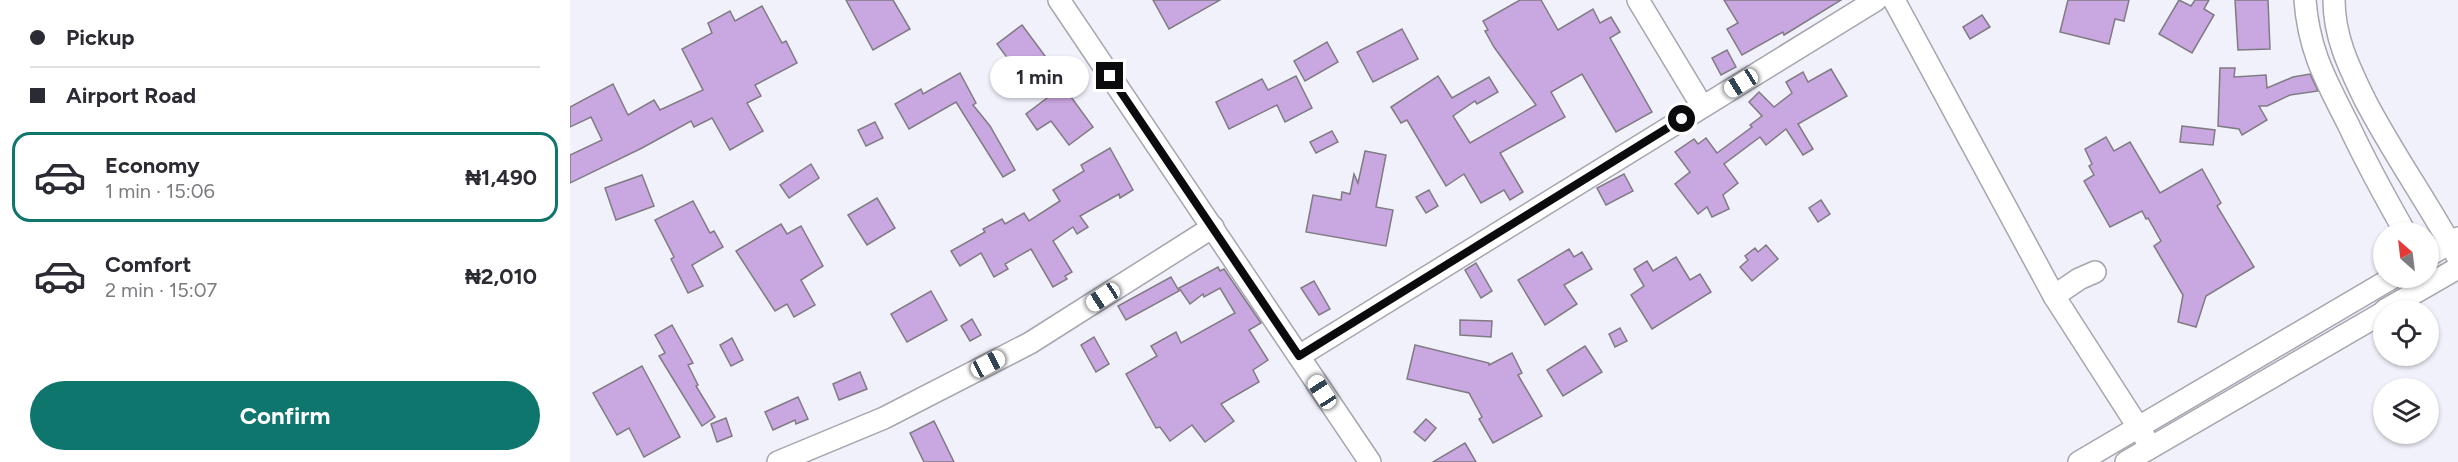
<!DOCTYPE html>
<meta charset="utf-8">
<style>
body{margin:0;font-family:Figtree,sans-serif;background:#f2f2f3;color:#2b2b33;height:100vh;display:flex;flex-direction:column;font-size:22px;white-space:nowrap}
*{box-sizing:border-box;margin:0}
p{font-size:20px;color:#7c7c81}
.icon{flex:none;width:33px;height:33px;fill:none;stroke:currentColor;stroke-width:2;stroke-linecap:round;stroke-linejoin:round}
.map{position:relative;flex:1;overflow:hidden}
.side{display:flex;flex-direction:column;background:#fff;width:570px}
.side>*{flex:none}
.banner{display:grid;align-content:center;height:132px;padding:0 30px;background:#fff}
.needle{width:39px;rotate:332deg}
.tools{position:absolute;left:1803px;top:222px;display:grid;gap:12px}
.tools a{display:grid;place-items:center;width:66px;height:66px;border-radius:50%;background:#fff;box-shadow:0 2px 4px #0004;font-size:30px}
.end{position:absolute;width:27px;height:27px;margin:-14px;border:8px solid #0b0b0e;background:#fff;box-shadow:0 0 0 3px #fff}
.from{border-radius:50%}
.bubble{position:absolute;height:42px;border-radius:21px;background:#fff;box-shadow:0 2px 4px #0004;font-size:20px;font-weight:700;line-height:42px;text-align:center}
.car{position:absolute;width:18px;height:36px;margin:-18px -9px;border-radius:8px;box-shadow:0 0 4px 2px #0007;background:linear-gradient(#fff 24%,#345 0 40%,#fff 0 76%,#345 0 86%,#fff 0)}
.banner b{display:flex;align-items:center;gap:21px;height:57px;font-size:22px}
.banner b+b{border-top:2px solid #e1e1e2}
.banner i{width:15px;height:15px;background:#2b2b33}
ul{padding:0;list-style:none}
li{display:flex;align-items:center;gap:18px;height:90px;margin:0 12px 9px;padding:0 18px;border:3px solid transparent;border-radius:18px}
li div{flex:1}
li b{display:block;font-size:22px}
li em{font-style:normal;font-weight:700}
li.active{border-color:#0f766e}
li>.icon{width:54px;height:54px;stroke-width:1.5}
.button{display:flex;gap:12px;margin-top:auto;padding:12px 30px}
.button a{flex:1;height:69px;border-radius:36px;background:#0f766e;color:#fff;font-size:24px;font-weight:700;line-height:69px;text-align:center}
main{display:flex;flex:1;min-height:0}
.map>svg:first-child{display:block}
</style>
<main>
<section class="side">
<div class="banner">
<b><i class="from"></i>Pickup</b>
<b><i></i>Airport Road</b>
</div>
<ul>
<li class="active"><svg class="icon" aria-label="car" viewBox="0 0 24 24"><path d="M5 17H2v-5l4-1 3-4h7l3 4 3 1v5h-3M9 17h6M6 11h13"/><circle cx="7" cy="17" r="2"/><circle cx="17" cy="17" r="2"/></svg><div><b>Economy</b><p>1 min · 15:06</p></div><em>₦1,490</em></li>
<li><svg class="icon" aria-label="car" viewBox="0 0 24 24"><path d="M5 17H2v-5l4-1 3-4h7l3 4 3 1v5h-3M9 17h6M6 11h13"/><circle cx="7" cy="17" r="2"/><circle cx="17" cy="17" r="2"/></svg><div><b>Comfort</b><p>2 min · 15:07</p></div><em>₦2,010</em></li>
</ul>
<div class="button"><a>Confirm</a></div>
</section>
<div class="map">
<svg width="1888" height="462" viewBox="0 0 1888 462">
<rect width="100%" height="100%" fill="#f1f1fb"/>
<g fill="#c9a7e1" stroke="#807b83" stroke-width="1.5">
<polygon points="276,0 323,0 340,29 303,50"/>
<polygon points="583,0 650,0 599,29"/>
<polygon points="950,0 971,0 988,30 1023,9 1030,23 1041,17 1050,32 1040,38 1082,112 1046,132 1012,74 981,92 995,117 930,153 953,192 940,200 934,190 911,203 894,174 876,186 837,120 831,123 821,107 868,76 882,98 919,77 928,92 907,104 905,101 883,116 900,143 966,105 924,47 915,31 918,30 913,21"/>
<polygon points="1154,0 1271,0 1214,35 1213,32 1172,55 1157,29 1168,23"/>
<polygon points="1498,0 1559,0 1554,21 1545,19 1539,44 1490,32"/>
<polygon points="1609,0 1621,6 1625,0 1639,0 1634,9 1644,15 1622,53 1589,34"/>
<polygon points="1665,0 1698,0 1700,49 1668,50"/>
<polygon points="192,6 212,43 216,41 227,63 185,85 191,96 177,103 193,131 160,150 142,118 124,127 121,121 72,148 0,183 0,155 32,140 21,117 0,127 0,107 43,84 58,115 84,100 90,110 133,90 112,49 142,33 138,23 160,11 165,21"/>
<polygon points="1412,15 1420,27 1400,39 1393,27"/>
<polygon points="452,25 481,64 455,82 427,44"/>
<polygon points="832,29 848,59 803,82 787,52"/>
<polygon points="757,42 768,62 735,81 724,61"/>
<polygon points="1157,50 1166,67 1151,75 1142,58"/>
<polygon points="1650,68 1665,68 1664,77 1696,75 1697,88 1723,77 1740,74 1748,91 1720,95 1697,106 1689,106 1697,120 1672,135 1669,129 1648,126"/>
<polygon points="1261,69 1277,96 1228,124 1243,149 1233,155 1216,129 1196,145 1190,137 1154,164 1168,183 1153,195 1159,209 1142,217 1137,207 1128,214 1105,184 1120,172 1105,152 1124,139 1128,144 1136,138 1147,153 1182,127 1180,125 1192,116 1179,102 1189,92 1204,107 1222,93 1216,82 1233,72 1238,82"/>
<polygon points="390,73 406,103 403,105 420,126 445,170 433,177 386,102 339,129 325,104 351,89 353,94"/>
<polygon points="726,76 742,108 715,122 707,105 659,129 646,102 692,79 698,90"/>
<polygon points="493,86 523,127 499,145 481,121 467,130 456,114"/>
<polygon points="305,122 313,138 296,146 288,130"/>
<polygon points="1612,126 1645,130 1643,145 1610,142"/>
<polygon points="762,131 768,142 746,153 740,142"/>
<polygon points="1536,137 1544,151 1560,142 1590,193 1632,169 1651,203 1647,206 1684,267 1636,296 1626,327 1608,322 1613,295 1584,246 1591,241 1578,218 1576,219 1572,211 1540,227 1514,181 1524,175 1519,166 1522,164 1515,149"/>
<polygon points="540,148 563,190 550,198 549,194 510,216 518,227 507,234 503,227 483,241 502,272 495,276 497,279 483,287 461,249 435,264 438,269 424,277 411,253 390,266 381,251 415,232 413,229 432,219 435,224 454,213 459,221 490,201 483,190 514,171 511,165"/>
<polygon points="795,151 816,155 806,207 823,210 816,246 736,232 743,195 771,200 772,192 780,194 784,174 788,183"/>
<polygon points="241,164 249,178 219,198 210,185"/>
<polygon points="1054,174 1063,191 1036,205 1027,188"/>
<polygon points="72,175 84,206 46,220 35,188"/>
<polygon points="859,190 868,206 856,213 846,197"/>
<polygon points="307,198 325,228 297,245 278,215"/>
<polygon points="1251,200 1260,214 1248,222 1239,208"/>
<polygon points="123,201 140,233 144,231 153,247 122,265 133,286 118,293 101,259 104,257 85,220"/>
<polygon points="211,224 217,234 231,226 253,266 231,280 245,305 224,317 217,304 205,311 166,251"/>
<polygon points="1196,245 1208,259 1182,281 1170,267 1178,260 1175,256 1185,248 1188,252"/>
<polygon points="999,249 1004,257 1012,252 1022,269 994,285 1007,304 975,325 948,280"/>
<polygon points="1106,257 1120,280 1130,274 1141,292 1082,329 1061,295 1074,286 1064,269 1077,261 1083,271"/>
<polygon points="906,263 922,291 911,298 895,270"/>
<polygon points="648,267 650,271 654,269 691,323 679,330 698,360 683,370 689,382 651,404 664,421 635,442 622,425 600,441 590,427 586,428 556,374 587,356 581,346 606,332 611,343 665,313 650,288 634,297 633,294 620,304 609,288"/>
<polygon points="601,277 609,291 556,320 548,306"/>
<polygon points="744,281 760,309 749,315 731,288"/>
<polygon points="361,291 377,320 337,342 321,314"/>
<polygon points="402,319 411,335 400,341 391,326"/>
<polygon points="890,320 922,321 921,337 890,335"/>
<polygon points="102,325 123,363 118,365 128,385 126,386 145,417 132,426 89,356 95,353 85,335"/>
<polygon points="1050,328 1057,341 1045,347 1039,334"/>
<polygon points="524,337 539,364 526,372 511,345"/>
<polygon points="162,338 173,360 161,366 150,345"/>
<polygon points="845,345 919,363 919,365 942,353 952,373 948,375 972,416 923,443 909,419 912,417 899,393 837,379"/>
<polygon points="1015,346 1032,372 993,396 977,370"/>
<polygon points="72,366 110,437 74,457 59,428 47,435 23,393"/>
<polygon points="290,372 297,389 269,400 263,384"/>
<polygon points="228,397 238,419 226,424 225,420 203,430 195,412"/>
<polygon points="156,418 162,436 147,442 141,424"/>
<polygon points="856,419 866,428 855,441 844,432"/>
<polygon points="364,421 384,462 354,462 340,433"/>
<polygon points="895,443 906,462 863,462"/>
</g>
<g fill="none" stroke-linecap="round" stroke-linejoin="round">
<g stroke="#a6a6af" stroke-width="24">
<g id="minor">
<polyline points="489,0 800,462"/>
<polyline points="1068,0 1132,106"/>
<polyline points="1324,0 1484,296 1581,447"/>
<path d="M1735,0C1739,52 1756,80 1779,126C1796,162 1815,197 1835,232"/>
<path d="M1764,0C1764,37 1779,67 1795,100C1823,154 1859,204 1888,258"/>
<polyline points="1858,256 1888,238"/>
<polyline points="1484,296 1509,279 1525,272"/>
<polyline points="1815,310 1888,268"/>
<polyline points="729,356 1306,0"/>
<polyline points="208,462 314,418 460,343 643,227"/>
<polyline points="1509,462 1822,278"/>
<polyline points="1556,462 1814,312"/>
</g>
</g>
<use href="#minor" stroke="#fff" stroke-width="21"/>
</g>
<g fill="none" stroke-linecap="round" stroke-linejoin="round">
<polyline stroke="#0b0b0e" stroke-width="8" points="540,76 729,356 1112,119"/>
</g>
</svg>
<div class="tools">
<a><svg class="needle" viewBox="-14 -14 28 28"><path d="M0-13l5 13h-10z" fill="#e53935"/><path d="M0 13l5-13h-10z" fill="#7c7c81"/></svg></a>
<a><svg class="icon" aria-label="locate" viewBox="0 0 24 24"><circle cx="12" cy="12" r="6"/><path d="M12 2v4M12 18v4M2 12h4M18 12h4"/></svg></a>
<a><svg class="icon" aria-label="layers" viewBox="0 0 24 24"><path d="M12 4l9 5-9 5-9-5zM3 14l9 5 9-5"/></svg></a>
</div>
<i class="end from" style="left:1112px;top:119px"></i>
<i class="end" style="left:540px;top:76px"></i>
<div class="bubble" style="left:420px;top:56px;width:99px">1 min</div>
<i class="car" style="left:1171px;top:83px;rotate:238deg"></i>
<i class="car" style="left:533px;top:297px;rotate:237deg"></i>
<i class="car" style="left:418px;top:364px;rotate:62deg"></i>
<i class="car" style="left:752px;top:392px;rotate:327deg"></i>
</div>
</main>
